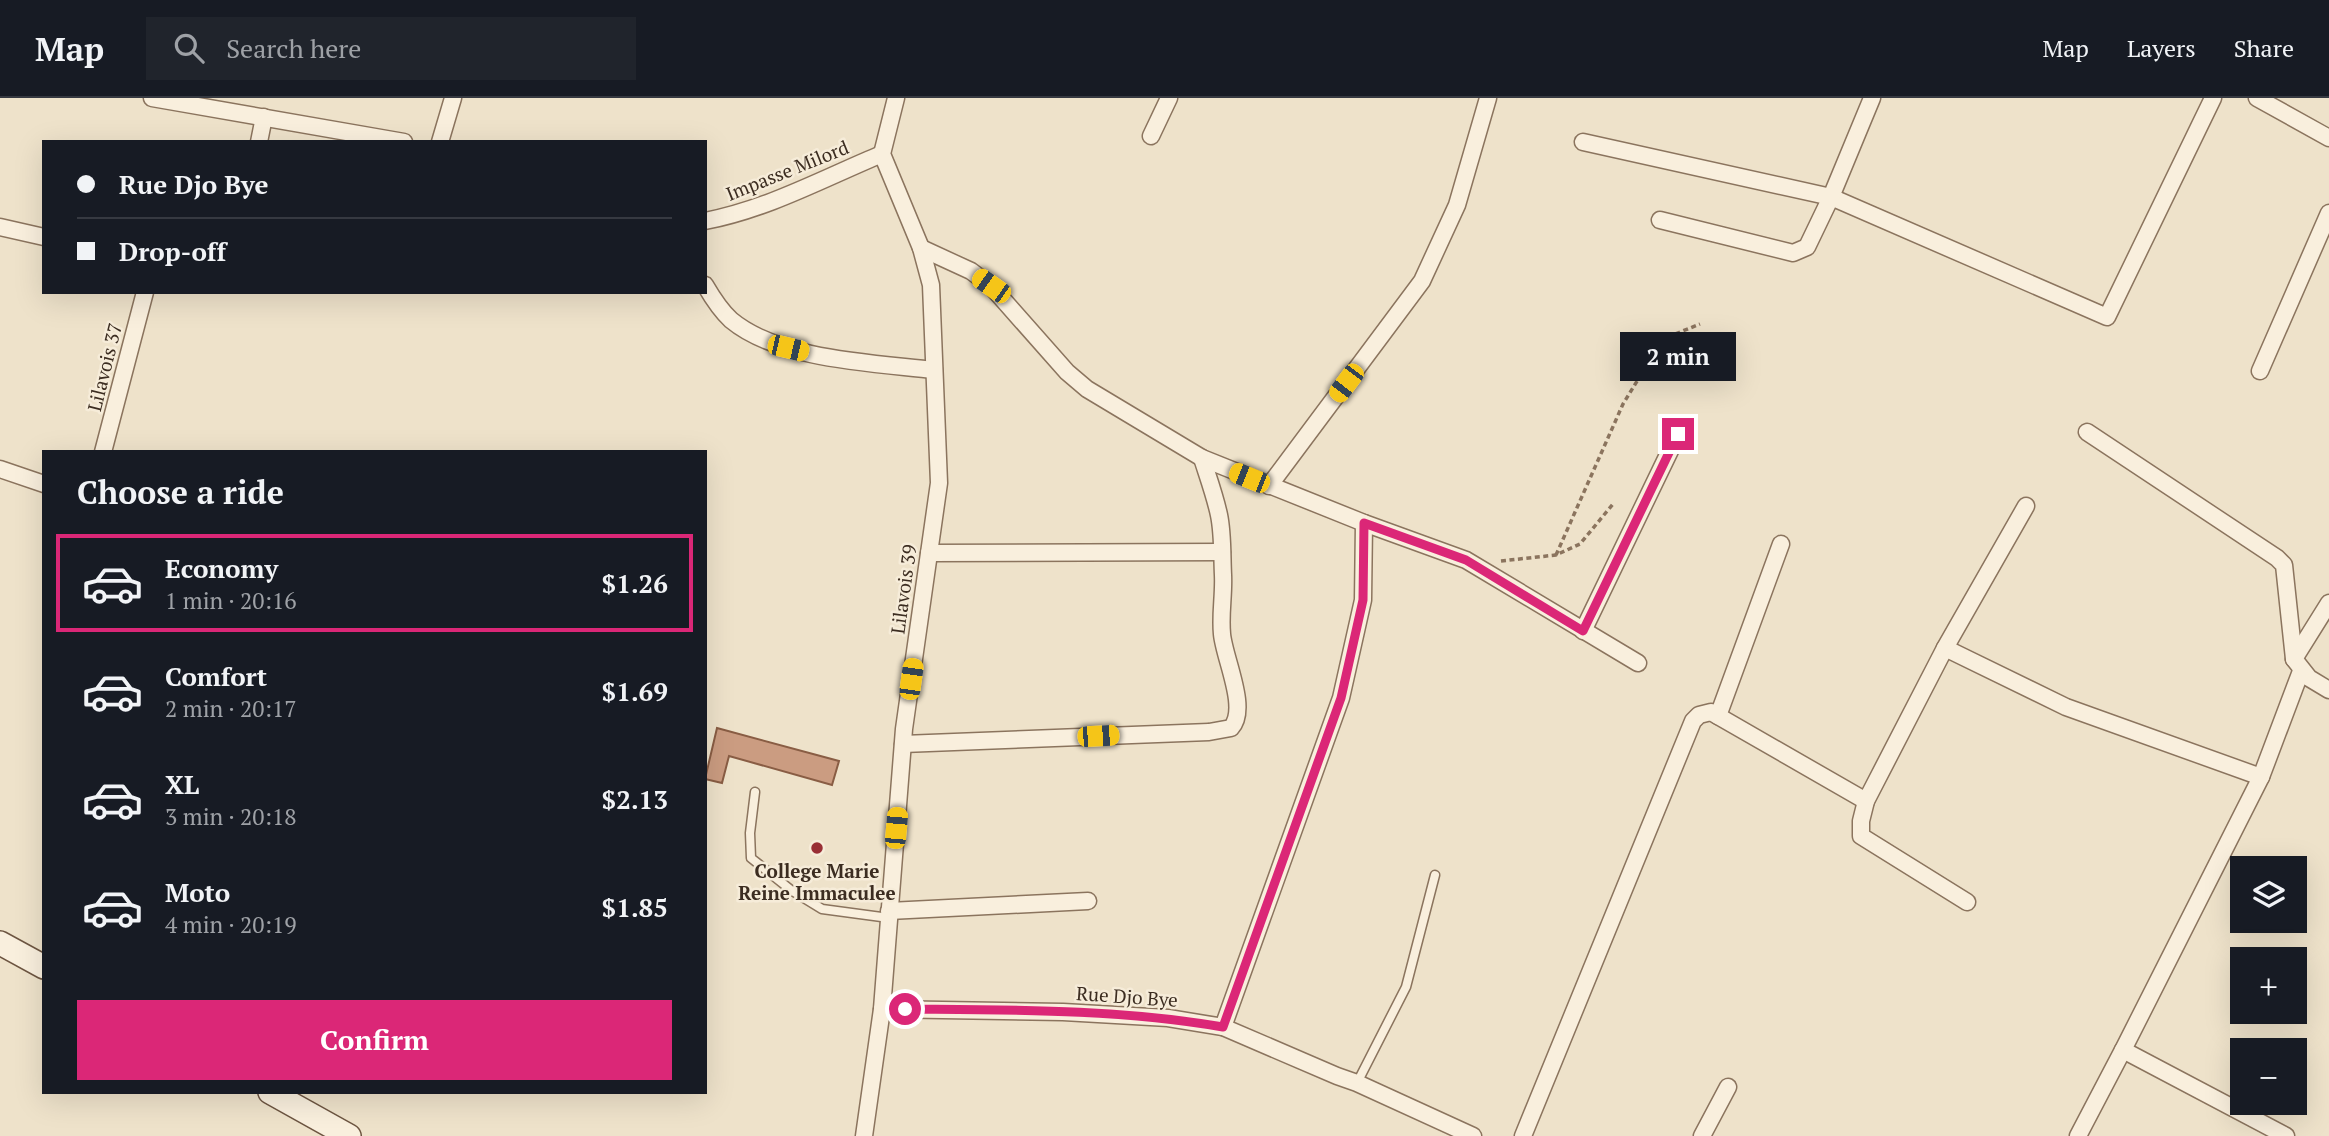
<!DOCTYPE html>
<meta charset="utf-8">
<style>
body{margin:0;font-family:"PT Serif",serif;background:#20242c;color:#f1f3f6;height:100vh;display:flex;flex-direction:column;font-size:26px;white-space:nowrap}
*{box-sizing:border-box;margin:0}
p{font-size:23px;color:#9ea1a6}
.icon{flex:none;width:38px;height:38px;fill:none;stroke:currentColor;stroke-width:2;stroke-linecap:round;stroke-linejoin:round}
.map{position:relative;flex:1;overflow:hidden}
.drawer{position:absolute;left:42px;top:352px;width:665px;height:644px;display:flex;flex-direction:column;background:#171b24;border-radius:0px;box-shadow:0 7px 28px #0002}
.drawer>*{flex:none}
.top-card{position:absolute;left:42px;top:42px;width:665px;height:154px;border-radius:0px;box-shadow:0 7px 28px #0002;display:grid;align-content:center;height:154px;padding:0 35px;background:#171b24}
.buttons{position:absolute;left:2230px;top:758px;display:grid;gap:14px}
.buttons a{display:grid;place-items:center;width:77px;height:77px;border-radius:0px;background:#171b24;box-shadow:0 7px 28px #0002;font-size:35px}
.end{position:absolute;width:32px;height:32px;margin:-16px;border:9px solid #db2777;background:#fff;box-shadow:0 0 0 4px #fff}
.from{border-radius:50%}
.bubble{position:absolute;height:49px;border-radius:0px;background:#171b24;box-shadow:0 7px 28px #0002;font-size:23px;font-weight:600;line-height:49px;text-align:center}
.car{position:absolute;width:21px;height:42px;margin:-21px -10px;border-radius:9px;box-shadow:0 0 5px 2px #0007;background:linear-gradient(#f5c518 24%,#345 0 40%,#f5c518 0 76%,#345 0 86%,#f5c518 0)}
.top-card b{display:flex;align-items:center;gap:24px;height:66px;font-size:26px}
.top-card b+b{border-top:2px solid #363941}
.top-card i{width:18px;height:18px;background:#f1f3f6}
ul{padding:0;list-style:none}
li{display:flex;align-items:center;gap:21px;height:98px;margin:0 14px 10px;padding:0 21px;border:4px solid transparent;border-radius:0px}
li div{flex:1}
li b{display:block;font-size:26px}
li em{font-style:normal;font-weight:600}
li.active{border-color:#db2777}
li>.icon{width:63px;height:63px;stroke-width:1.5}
h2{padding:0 35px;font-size:32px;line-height:84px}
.button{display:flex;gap:14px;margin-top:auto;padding:14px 35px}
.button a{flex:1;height:80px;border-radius:0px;background:#db2777;color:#fff;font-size:28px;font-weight:600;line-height:80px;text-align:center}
header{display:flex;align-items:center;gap:42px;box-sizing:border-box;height:98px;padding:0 35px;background:#171b24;border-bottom:2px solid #363941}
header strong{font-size:33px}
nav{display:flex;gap:38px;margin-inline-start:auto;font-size:24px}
.search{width:490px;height:63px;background:#20242c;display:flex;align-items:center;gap:18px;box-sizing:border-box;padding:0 24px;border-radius:0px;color:#9ea1a6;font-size:26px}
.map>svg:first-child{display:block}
</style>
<header>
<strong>Map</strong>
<div class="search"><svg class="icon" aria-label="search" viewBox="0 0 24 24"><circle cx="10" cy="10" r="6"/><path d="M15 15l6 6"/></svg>Search here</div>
<nav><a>Map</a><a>Layers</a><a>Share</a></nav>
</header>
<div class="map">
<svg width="2329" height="1038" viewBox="0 0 2329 1038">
<rect width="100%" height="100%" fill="#eee2ca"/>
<polygon fill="#cb9c81" stroke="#895d44" stroke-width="2" points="717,630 839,663 832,687 729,658 722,685 705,681"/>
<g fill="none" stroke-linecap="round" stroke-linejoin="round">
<g stroke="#8b745e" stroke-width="11">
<g id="lane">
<polyline points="755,694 750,735 751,760 791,792 822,811 889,820"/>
<polyline points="1357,985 1406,889 1435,777"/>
</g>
</g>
<g stroke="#8b745e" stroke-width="19">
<g id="street">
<polyline points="152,0 404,44"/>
<polyline points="2257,0 2329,40"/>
<polyline points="1151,38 1169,0"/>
<polyline points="259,44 264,19"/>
<polyline points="440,44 453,0"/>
<polyline points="1583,44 1831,99 2107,219 2213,0"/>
<polyline points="1660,122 1793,155 1807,149 1831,99 1872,0"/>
<path d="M705,123C768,111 824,80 882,56"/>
<polyline points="0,129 44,139"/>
<polyline points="921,150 971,173 991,188 1067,274 1087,291 1202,360 1364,425 1466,462 1638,565"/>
<path d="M705,187C712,199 720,212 731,222C779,262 874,265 934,272"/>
<polyline points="2260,273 2329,115"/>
<polyline points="2087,334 2277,460 2284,467 2294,561 2309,580 2329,592"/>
<polyline points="103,354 145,194"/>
<polyline points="0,371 44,386"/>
<polyline points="1269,388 1422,183 1457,107 1488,0"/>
<polyline points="929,455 1222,454"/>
<polyline points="1583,533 1678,336"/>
<polyline points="1945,550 2066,609 2261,679"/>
<polyline points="2294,561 2329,505"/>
<polyline points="1718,618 1781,446"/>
<path d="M903,646L1209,634L1231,630C1249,611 1224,560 1222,536C1220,516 1224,497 1223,477C1222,458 1223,436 1219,417C1215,398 1208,379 1202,360"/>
<polyline points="1967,804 1861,738 1861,723 1866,703 1945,550 2026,408"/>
<polyline points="889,813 1088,803"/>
<polyline points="882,911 1063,914 1168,920 1223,929 1337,978 1357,985 1473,1038"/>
<polyline points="1223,929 1341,600 1363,502 1364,425"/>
<polyline points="864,1038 882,911 904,631 939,385 931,187 921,150 882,56 896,0"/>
<polyline points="1523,1038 1693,623 1699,617 1711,614 1866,703"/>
<polyline points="1702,1038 1728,989"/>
<polyline points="2078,1038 2123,952"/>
<polyline points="2286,1038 2123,952 2261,679 2301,573"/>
</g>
</g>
<g stroke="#6d5541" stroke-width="26">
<g id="secondary">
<polyline points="0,845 44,869"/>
<polyline points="270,994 349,1038"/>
</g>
</g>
<g stroke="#8b745e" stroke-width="3.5" stroke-dasharray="5 3.5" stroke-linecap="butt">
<polyline points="1556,457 1623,306 1663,241 1700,226"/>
<polyline points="1501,463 1556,457 1580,446 1613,406"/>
</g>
<use href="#lane" stroke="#f9efdd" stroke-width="8"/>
<use href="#street" stroke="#f9efdd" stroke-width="16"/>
<use href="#secondary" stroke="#f9efdd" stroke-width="23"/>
</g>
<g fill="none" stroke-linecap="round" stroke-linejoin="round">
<path stroke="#db2777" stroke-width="9" d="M905,911C1011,912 1118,911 1223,929L1341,600L1363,502L1364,425L1466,462L1583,533L1678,336"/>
</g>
<circle fill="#992f35" stroke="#f6ecd9" stroke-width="2.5" cx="817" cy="750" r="7"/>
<g text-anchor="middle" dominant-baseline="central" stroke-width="5" stroke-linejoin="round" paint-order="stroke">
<g font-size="19" fill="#3c2d21" stroke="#f6ecd9">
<text transform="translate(787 72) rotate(-22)">Impasse Milord</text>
<text transform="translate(104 269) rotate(-76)">Lilavois 37</text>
<text transform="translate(903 491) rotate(-82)">Lilavois 39</text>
<text transform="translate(1127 898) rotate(4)">Rue Djo Bye</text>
</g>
<g font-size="19" font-weight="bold" fill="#3c2d21" stroke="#f6ecd9">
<text x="817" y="772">College Marie<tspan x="817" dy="22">Reine Immaculee</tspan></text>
</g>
</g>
</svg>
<div class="buttons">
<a><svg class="icon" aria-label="layers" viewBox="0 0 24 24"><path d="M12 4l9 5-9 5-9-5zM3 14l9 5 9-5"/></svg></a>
<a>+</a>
<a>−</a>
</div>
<i class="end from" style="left:905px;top:911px"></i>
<i class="end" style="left:1678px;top:336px"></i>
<div class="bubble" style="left:1620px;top:234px;width:116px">2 min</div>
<i class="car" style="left:991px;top:188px;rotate:305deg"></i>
<i class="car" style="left:788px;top:250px;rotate:103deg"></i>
<i class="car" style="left:1346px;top:285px;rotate:217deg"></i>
<i class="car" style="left:1249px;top:380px;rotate:292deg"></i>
<i class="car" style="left:911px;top:581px;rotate:8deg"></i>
<i class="car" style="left:1098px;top:638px;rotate:87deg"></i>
<i class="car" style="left:896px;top:730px;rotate:5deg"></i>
<div class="top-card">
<b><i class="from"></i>Rue Djo Bye</b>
<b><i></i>Drop-off</b>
</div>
<section class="drawer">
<h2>Choose a ride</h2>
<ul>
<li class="active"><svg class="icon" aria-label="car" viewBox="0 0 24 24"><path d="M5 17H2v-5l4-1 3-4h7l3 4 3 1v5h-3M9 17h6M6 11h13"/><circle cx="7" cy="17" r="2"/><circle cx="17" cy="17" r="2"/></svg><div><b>Economy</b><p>1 min · 20:16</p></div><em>$1.26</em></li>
<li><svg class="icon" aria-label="car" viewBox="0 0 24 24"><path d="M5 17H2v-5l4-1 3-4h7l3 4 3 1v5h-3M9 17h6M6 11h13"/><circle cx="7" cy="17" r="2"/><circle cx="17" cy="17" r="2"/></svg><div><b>Comfort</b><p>2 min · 20:17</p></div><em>$1.69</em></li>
<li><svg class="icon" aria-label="car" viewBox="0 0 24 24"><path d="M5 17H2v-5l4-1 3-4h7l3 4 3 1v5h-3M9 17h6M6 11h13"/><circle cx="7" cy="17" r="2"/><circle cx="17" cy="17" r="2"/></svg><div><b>XL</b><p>3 min · 20:18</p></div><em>$2.13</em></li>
<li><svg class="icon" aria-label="car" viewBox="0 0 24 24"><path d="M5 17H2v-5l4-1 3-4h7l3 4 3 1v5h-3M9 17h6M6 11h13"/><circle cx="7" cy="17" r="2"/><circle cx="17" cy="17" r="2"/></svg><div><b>Moto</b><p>4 min · 20:19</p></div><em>$1.85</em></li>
</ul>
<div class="button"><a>Confirm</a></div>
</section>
</div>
